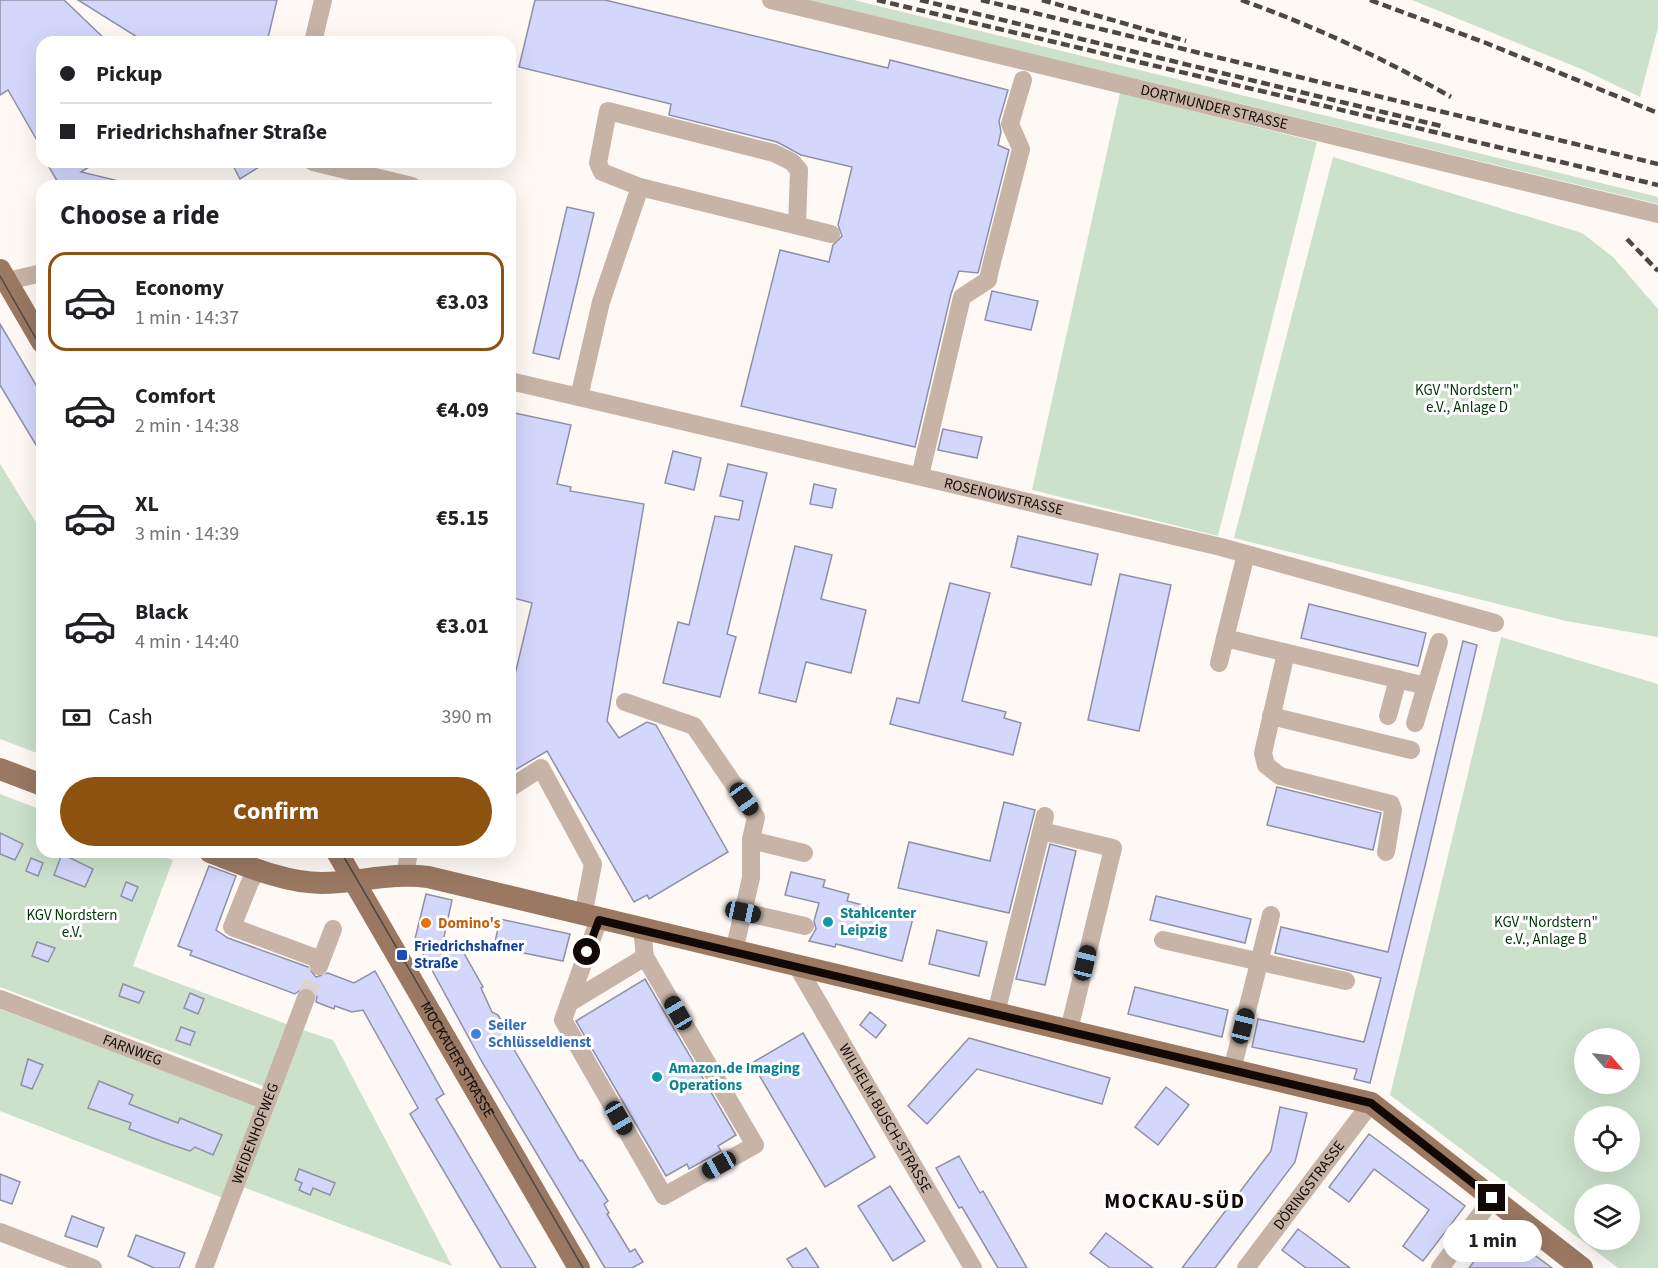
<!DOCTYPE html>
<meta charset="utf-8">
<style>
body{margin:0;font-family:"Source Sans 3",sans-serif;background:#f6f6f6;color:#202124;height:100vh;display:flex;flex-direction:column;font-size:22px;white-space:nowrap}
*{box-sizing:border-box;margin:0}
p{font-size:20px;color:#757577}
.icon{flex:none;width:33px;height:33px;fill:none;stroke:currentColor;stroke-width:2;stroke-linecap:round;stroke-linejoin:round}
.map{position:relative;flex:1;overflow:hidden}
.details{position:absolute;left:36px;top:180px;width:480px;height:678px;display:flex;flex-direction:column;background:#fff;border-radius:18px;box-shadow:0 6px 24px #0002}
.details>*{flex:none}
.guide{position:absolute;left:36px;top:36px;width:480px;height:132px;border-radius:18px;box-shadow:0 6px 24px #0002;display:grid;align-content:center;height:132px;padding:0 24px;background:#fff}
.needle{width:39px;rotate:118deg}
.tools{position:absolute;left:1574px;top:1028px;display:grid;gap:12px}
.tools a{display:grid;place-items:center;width:66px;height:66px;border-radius:50%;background:#fff;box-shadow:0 6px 24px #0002;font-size:30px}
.end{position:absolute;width:27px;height:27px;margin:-14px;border:8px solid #120906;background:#fff;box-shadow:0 0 0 3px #fff}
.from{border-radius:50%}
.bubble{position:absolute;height:42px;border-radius:21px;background:#fff;box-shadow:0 6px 24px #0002;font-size:20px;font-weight:700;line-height:42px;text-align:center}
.car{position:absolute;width:18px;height:36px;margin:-18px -9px;border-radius:8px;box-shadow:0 0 4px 2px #0007;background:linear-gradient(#222 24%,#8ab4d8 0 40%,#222 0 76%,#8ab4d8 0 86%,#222 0)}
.guide b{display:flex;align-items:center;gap:21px;height:57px;font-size:22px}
.guide b+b{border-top:2px solid #e0e0e0}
.guide i{width:15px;height:15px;background:#202124}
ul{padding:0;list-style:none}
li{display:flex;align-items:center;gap:18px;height:99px;margin:0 12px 9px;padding:0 12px;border:3px solid transparent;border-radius:18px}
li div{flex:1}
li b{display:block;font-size:22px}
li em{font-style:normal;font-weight:700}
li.current{border-color:#8d5210}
li>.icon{width:54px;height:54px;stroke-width:1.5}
h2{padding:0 24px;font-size:27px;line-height:72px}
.pay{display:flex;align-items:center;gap:15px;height:66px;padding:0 24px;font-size:22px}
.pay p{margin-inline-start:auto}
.cta{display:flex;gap:12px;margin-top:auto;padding:12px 24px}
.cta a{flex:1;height:69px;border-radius:36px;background:#8d5210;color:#fff;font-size:24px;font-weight:700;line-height:69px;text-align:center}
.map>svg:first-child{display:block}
</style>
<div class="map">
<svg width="1658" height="1268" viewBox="0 0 1658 1268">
<rect width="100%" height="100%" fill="#fff9f6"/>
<g fill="#cbe1ca" fill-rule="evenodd">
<polygon points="808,0 854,0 1658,197 1658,204"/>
<polygon points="1412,0 1658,0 1658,28 1640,97 1586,71"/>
<polygon points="1120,93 1317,142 1218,536 1032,490"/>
<polygon points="1333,157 1582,233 1613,257 1658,309 1658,637 1566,621 1234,538"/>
<polygon points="0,464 42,532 42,755 0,739"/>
<path d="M1501,637L1658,684V1268H1618L1390,1095ZM1584,1038H1629V1083H1584ZM1584,1116H1629V1161H1584ZM1584,1194H1629V1239H1584Z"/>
<polygon points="0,794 42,810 42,852 151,852 173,860 133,966 289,1025 265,1087 0,987"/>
<polygon points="0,1009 258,1106 223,1198 0,1111"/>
<polygon points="303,1030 333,1040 452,1266 243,1187"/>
</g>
<g fill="#d4d7fc" stroke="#8e90a7" stroke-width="1.5">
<polygon points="0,0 64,0 108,42 42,42 42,149 8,90 0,95"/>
<polygon points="78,0 277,0 267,42 145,42"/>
<polygon points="535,0 605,0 888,68 890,60 1008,90 999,121 1001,132 998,145 1009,150 978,273 959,271 951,294 915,447 741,406 780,250 829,262 833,245 842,236 838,225 852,167 801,155 777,142 669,115 671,104 519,67"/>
<polygon points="46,162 97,162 81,172 119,181 118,186 60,186"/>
<polygon points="231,162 267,162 240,179"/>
<polygon points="567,207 594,213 559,359 533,353"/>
<polygon points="992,291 1038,301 1031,330 985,320"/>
<polygon points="0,324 42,395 42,455 0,385"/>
<polygon points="510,412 571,425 557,484 571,487 570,491 644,504 607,721 619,738 647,722 656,725 728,852 649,899 647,895 634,902 547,751 510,773 510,694 513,692 513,683 532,603 510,597"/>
<polygon points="943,429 982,437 977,458 938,450"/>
<polygon points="673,451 701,458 694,490 665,483"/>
<polygon points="728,464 767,473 727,634 736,637 720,697 663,683 678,622 689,625 715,516 739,520 743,501 720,496"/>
<polygon points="814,484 836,489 832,508 810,504"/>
<polygon points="1018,536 1098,554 1091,585 1011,567"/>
<polygon points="795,546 832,555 821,599 866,610 851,673 806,662 796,702 759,693"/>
<polygon points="1120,574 1171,585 1139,731 1088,720"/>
<polygon points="950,583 990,593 962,701 1006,712 1004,718 1021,723 1013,755 890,724 897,698 919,703"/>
<polygon points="1309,604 1426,633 1418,666 1301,638"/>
<polygon points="1463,641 1477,645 1424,870 1370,1083 1354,1079 1357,1069 1252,1047 1258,1019 1364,1042 1381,978 1275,953 1281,927 1388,952"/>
<polygon points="1277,787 1381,813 1373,850 1267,825"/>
<polygon points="1004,802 1035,810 1009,913 898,888 909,842 990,861"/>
<polygon points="0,833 23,844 15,860 0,854"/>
<polygon points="1050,844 1076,851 1045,985 1016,979"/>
<polygon points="62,854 93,869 85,887 54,875"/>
<polygon points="31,858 43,863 38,876 26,871"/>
<polygon points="209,866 236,876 216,930 228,938 308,967 316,977 328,973 354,983 375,971 444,1094 436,1099 536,1268 501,1268 410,1114 418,1108 363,1010 352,1012 335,1006 334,1009 316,1002 317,996 310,988 304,987 295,994 190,955 192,951 178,946"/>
<polygon points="791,872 825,880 823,887 849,894 847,901 913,918 902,961 836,944 835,947 809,941 816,929 814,921 819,903 785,895"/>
<polygon points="126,882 138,887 132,901 121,896"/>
<polygon points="426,894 452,900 442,946 457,941 483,987 481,988 492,1012 498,1015 507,1030 506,1036 580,1161 582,1160 608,1201 604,1204 609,1213 607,1214 630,1252 635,1249 643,1262 632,1268 605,1268 482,1062 415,939"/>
<polygon points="1156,896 1251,919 1245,943 1150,920"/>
<polygon points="500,919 570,934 563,961 494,947"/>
<polygon points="937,930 987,942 979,976 929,964"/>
<polygon points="37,942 55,948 48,962 32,956"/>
<polygon points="645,979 736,1135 718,1146 721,1151 689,1169 687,1164 666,1176 576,1021"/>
<polygon points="123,984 144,992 139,1003 119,996"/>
<polygon points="1135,987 1228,1010 1222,1037 1128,1014"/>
<polygon points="190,993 204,999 198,1014 184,1008"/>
<polygon points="870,1012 886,1025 876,1038 860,1025"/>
<polygon points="181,1027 195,1032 190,1045 176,1040"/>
<polygon points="803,1033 875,1157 825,1187 752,1063"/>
<polygon points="969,1038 1110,1078 1102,1104 977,1069 927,1124 908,1106"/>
<polygon points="28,1059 43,1065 32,1089 21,1085"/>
<polygon points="99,1081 133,1095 129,1104 178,1123 180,1118 222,1135 213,1155 195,1147 190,1151 169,1144 129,1129 131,1123 88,1108"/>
<polygon points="1166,1087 1189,1105 1158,1145 1135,1127"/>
<polygon points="1280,1107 1307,1113 1295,1162 1215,1268 1182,1268 1271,1151"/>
<polygon points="1369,1134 1465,1206 1423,1261 1403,1246 1429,1210 1374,1169 1349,1202 1329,1187"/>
<polygon points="959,1156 980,1193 983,1191 1027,1268 998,1268 962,1207 959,1208 936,1168"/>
<polygon points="299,1169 335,1183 330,1195 313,1188 310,1195 299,1190 302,1183 295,1180"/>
<polygon points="0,1174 20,1182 12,1204 0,1200"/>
<polygon points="890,1186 925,1241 893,1261 858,1206"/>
<polygon points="72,1216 104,1228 97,1247 65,1236"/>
<polygon points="1499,1228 1513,1239 1552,1268 1469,1268"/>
<polygon points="1298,1229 1313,1240 1350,1268 1306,1268 1282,1250"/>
<polygon points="1106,1233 1125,1247 1153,1268 1110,1268 1090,1253"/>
<polygon points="136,1235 185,1253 179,1268 154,1268 128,1256"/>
<polygon points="806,1248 819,1268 793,1268 787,1259"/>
</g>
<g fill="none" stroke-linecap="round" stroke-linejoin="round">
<polyline stroke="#dbd5d2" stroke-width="18" stroke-dasharray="18 9" stroke-linecap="butt" points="306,998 319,966"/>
<g stroke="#c7b4a7" stroke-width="18">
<path id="s1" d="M771,0L1658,214"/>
<polyline points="313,42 323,0"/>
<polyline points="313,162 412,186"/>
<polyline points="640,187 831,234"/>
<polyline points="7,281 42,273"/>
<path id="s2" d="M510,381L1221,547L1495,623"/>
<polyline points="579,397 601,302 640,187 602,172 598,163 608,111 774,153 792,162 799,170 797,225"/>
<polyline points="920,476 962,297 988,280 990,270 1021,149 1010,124 1023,80"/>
<polyline points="1246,554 1225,638 1426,686"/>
<polyline points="1286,653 1263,753 1266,765 1280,776 1391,804 1393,810 1386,852"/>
<polyline points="1219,663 1225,638"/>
<polyline points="625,702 694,726 756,817 751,840 751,878 734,951"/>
<polyline points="1271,716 1411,750"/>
<polyline points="1388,716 1398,679"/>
<polyline points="1415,723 1439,642"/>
<polyline points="510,788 541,768 593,864 583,916"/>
<polyline points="1042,831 1113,848 1069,1030"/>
<polyline points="751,840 804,853"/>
<polyline points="259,869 250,882 232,927 321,960"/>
<polyline points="405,875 409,852"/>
<polyline points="743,912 805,926"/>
<polyline points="599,919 563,1020 664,1196 755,1145 645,957 642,929"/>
<polyline points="1163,940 1346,981"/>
<polyline points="319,966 333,929"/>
<path id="s3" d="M797,966L973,1268"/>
<path id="s4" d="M0,999L267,1101"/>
<polyline points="569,1003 645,957"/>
<polyline points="996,1013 1045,816"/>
<polyline points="1232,1070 1271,915"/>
<polyline points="0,1232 93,1268"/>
<path id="s5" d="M204,1268L306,998"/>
<path id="s6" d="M1246,1268L1371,1103"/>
<polyline points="1440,1268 1493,1198"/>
</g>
<g stroke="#9a7862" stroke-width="22">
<polyline points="0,270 42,342"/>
<polyline points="0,769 42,785"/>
<path d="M210,852C244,865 285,883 322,883C358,883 391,872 428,877L1371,1103L1582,1268"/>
<path id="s7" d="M337,852L579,1268"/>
</g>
<g stroke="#4f4744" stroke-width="1.5">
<polyline points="0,276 42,349"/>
<polyline points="341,852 583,1268"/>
</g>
<g stroke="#4f4744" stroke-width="4.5" stroke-dasharray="9 4.5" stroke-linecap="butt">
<polyline points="877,0 1658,185"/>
<polyline points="920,0 1445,127"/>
<polyline points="981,0 1658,164"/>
<polyline points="1042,0 1186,41"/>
<path d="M1241,0C1314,26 1383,58 1451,97"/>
<polyline points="1370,0 1486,43 1658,113"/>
<polyline points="1627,239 1658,271"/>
</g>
</g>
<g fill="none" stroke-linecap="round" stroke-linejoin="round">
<polyline stroke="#120906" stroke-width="8" points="587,952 599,920 1371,1103 1492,1198"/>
</g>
<g fill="#0f9aa8" stroke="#fff" stroke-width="2">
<circle cx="828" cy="922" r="6"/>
<circle cx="657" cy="1077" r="6"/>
</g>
<circle fill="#e8710a" stroke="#fff" stroke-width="2" cx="426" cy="923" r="6"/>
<rect fill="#1a4fb4" stroke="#fff" stroke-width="2" x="396" y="949" width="12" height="12" rx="3"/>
<circle fill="#3f7fe0" stroke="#fff" stroke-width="2" cx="476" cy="1034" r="6"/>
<g text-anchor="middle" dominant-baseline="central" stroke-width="6" stroke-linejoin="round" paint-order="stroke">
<g font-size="15" fill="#120906" stroke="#fff">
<text stroke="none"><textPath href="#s1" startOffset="456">DORTMUNDER STRASSE</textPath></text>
<text stroke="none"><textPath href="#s2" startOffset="507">ROSENOWSTRASSE</textPath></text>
<text stroke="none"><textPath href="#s4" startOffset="142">FARNWEG</textPath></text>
<text stroke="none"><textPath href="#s7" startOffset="240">MOCKAUER STRASSE</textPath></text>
<text stroke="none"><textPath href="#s3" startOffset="176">WILHELM-BUSCH-STRASSE</textPath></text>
<text stroke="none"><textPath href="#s5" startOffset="144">WEIDENHOFWEG</textPath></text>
<text stroke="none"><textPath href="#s6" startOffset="104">DÖRINGSTRASSE</textPath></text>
</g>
<g font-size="15" fill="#003505" stroke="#fff">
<text x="1467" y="390">KGV "Nordstern"<tspan x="1467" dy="17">e.V., Anlage D</tspan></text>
<text x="72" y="915">KGV Nordstern<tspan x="72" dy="17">e.V.</tspan></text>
<text x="1546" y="922">KGV "Nordstern"<tspan x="1546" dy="17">e.V., Anlage B</tspan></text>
</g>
<g font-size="15" font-weight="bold" fill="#0d838f" stroke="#fff" text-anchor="start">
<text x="840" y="913">Stahlcenter<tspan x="840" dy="17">Leipzig</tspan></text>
<text x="669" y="1068">Amazon.de Imaging<tspan x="669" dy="17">Operations</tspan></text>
</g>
<g font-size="15" font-weight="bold" fill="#c56008" stroke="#fff" text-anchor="start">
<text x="438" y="923">Domino's</text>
</g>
<g font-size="15" font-weight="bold" fill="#164399" stroke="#fff" text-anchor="start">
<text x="414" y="946">Friedrichshafner<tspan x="414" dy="17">Straße</tspan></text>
</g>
<g font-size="15" font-weight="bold" fill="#366cbe" stroke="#fff" text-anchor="start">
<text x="488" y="1025">Seiler<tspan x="488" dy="17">Schlüsseldienst</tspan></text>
</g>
<g font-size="21" font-weight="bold" letter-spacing="1.5" fill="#120906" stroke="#fff">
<text x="1175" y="1201">MOCKAU-SÜD</text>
</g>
</g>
</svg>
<div class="tools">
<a><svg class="needle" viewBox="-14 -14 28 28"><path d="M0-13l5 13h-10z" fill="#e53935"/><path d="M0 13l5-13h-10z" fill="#757577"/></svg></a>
<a><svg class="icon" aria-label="locate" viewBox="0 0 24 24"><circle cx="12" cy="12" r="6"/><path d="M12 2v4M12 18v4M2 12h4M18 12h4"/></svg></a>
<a><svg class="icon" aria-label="layers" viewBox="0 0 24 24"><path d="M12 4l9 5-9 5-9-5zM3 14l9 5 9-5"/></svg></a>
</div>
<i class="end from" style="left:587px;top:952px"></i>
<i class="end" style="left:1492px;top:1198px"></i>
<div class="bubble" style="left:1443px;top:1220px;width:99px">1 min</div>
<i class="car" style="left:744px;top:799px;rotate:145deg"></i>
<i class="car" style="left:743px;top:912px;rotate:102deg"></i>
<i class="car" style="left:1085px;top:963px;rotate:14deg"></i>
<i class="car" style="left:678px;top:1013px;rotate:330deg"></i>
<i class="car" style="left:1243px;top:1026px;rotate:14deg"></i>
<i class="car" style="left:619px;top:1118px;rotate:150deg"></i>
<i class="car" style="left:719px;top:1165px;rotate:241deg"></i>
<div class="guide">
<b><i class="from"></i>Pickup</b>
<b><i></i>Friedrichshafner Straße</b>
</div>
<section class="details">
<h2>Choose a ride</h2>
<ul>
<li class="current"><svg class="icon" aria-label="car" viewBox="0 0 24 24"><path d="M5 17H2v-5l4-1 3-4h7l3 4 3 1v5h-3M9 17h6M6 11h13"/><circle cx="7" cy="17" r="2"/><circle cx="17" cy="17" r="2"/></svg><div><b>Economy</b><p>1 min · 14:37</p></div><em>€3.03</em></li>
<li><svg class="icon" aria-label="car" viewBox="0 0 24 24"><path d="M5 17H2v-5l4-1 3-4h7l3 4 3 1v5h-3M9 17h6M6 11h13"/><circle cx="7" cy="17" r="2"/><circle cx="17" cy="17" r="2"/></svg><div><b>Comfort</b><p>2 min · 14:38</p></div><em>€4.09</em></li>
<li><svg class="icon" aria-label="car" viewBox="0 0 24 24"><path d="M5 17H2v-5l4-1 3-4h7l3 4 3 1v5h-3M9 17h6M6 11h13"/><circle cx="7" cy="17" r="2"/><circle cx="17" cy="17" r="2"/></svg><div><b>XL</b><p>3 min · 14:39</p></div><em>€5.15</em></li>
<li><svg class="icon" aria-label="car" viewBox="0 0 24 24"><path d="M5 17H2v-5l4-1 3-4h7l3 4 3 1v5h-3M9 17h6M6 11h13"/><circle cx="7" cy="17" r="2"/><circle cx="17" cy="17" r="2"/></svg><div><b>Black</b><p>4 min · 14:40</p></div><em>€3.01</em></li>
</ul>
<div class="pay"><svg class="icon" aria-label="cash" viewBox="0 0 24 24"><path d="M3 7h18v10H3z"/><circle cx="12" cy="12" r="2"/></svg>Cash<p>390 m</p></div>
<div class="cta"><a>Confirm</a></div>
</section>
</div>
